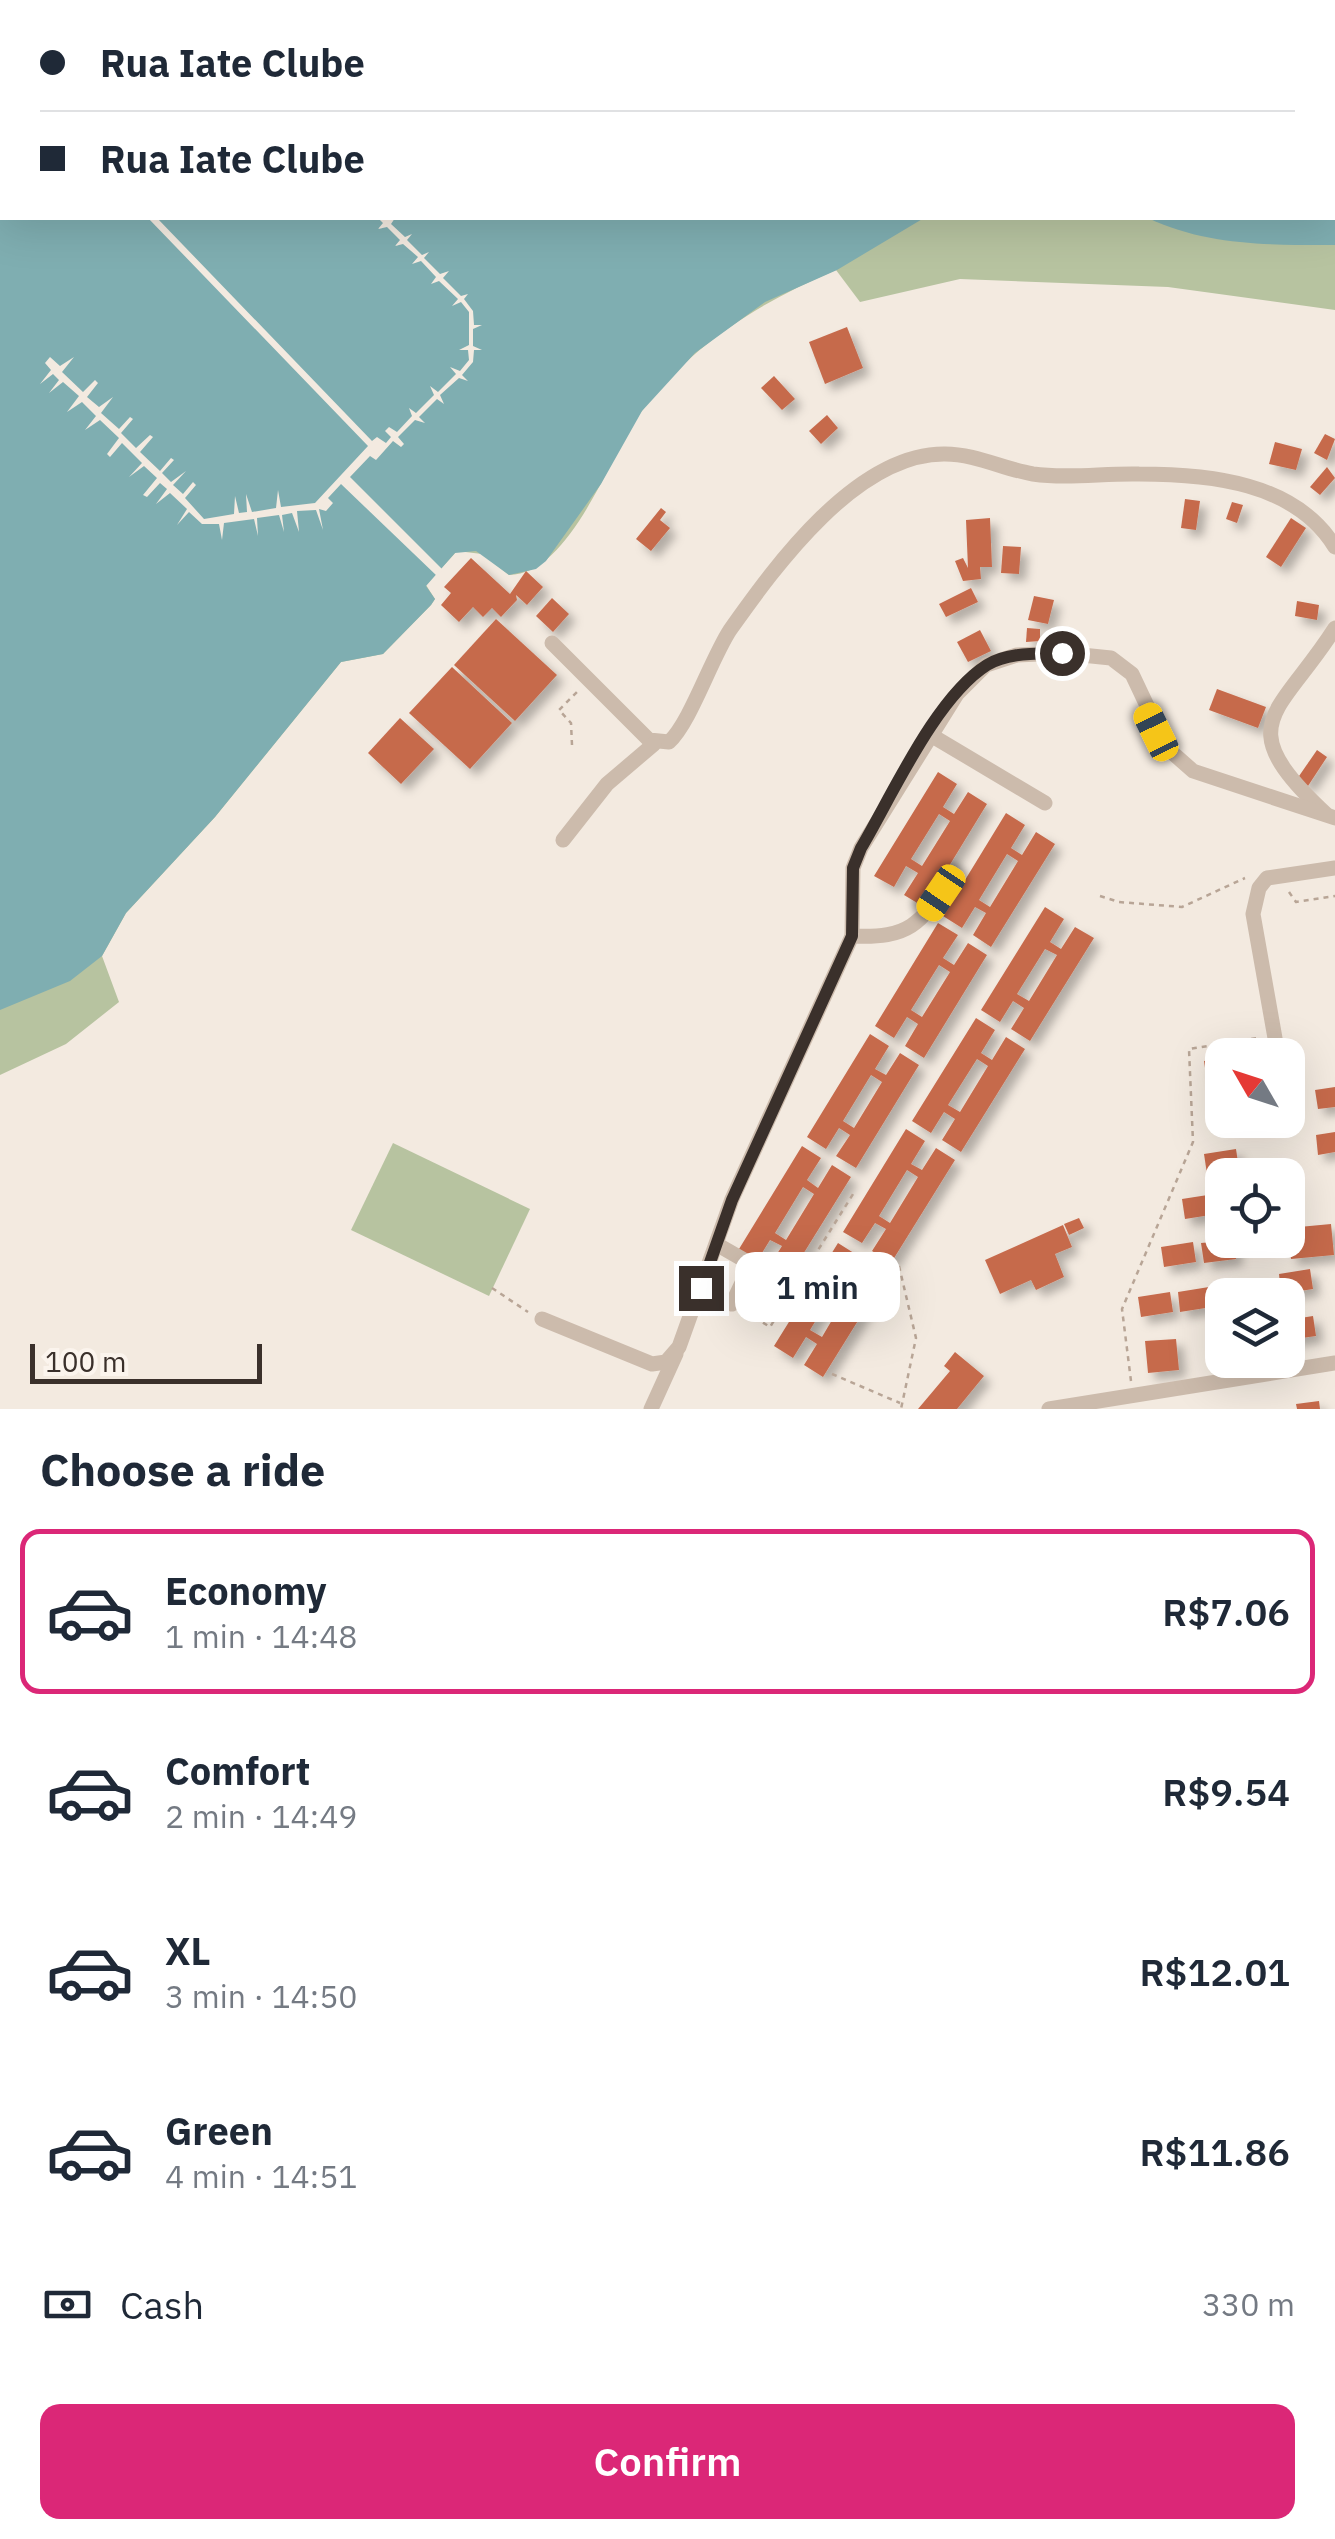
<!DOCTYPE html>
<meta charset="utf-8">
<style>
body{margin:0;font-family:"IBM Plex Sans",sans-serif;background:#f6f6f7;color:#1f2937;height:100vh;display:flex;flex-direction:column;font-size:38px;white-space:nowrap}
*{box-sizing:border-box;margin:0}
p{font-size:32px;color:#747a83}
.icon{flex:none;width:55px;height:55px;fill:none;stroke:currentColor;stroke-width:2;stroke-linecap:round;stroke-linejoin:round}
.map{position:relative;height:1409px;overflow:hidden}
.details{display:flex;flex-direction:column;background:#fff;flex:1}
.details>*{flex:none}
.hud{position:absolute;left:0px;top:0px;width:1335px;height:220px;box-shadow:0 10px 40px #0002;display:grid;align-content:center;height:220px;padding:0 40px;background:#fff}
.needle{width:65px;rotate:309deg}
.controls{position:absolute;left:1205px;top:1038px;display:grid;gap:20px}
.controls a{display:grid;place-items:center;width:100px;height:100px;border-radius:20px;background:#fff;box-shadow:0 10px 40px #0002;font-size:50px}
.scale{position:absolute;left:30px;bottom:25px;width:232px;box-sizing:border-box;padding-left:10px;border:5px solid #3a302b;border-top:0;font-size:28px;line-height:35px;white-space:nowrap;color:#3a302b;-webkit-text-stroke:8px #fbf4ed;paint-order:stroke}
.end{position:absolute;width:45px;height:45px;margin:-22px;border:12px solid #3a302b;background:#fff;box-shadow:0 0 0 5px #fff}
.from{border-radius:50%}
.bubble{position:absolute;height:70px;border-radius:20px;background:#fff;box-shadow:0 10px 40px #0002;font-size:32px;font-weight:600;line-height:70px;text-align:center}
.car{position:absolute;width:30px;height:60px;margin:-30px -15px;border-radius:12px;box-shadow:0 0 8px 2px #0007;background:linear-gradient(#f5c518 24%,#345 0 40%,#f5c518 0 76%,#345 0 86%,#f5c518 0)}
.hud b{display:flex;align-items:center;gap:35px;height:95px;font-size:38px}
.hud b+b{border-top:2px solid #e0e1e3}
.hud i{width:25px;height:25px;background:#1f2937}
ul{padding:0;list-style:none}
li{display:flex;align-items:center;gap:30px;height:165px;margin:0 20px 15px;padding:0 20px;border:5px solid transparent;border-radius:20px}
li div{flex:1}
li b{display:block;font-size:38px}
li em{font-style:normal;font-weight:600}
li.active{border-color:#db2777}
li>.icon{width:90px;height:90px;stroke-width:1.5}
h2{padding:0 40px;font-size:45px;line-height:120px}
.pay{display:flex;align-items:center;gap:25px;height:110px;padding:0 40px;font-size:38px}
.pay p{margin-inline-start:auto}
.action{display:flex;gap:20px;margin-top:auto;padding:20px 40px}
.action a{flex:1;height:115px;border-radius:20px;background:#db2777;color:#fff;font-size:40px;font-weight:600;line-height:115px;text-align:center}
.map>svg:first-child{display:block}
</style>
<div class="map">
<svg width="1335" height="1409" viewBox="0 0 1335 1409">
<defs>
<filter id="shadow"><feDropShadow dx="7" dy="7" stdDeviation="5" flood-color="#0004"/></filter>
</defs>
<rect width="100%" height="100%" fill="#f3eae0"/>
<g fill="#b7c3a0">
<path d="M1335,153V310L1168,287L960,279L860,302L836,270C761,302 695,342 644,408C610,452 572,574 509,575L482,554L457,551L426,585L435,599L431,605L383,654L341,662L215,817L126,913L102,956L119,1002L66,1044L0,1075V961L417,557L873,218H1332Z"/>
<polygon points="393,1143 530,1209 489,1296 351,1230"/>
</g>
<path fill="#7faeb1" d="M0,0H1335V245C1270,245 1207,246 1148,218H1332V2H2V218H924L837,270L765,302L695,353L642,411L601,484L546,561L536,569L509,575L476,551L455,553L426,586L435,599L431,605L383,654L341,662L215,817L126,913L102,956L70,981L0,1010Z"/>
<polygon fill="#f3eae0" points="148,218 157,218 372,441 377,437 386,443 391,437 385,431 389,427 397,432 412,416 409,408 416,413 434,395 430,386 438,392 456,374 450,367 460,371 469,360 468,350 459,350 469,345 469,312 461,302 452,306 458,299 439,281 431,284 436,277 421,261 412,264 418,257 403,244 395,246 400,240 387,227 378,229 383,223 378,218 395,218 391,224 405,237 412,234 407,240 422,255 429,252 424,258 440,274 449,271 443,278 461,296 468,294 464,299 473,311 474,325 482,325 473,329 473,346 482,350 474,350 473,362 462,375 468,381 459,378 440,395 444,404 437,399 419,417 425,423 415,420 398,437 404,444 401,447 393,441 376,460 370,456 350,477 443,570 437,576 341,484 328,498 333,503 326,511 319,509 323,530 316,510 297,511 299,532 292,513 282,515 284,532 279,515 257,518 258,536 254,519 224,523 222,540 219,524 202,524 189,512 177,525 187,509 170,493 156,504 167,489 160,483 147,497 143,495 157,478 144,466 129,477 142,463 122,443 110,457 107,454 119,438 100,420 85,430 96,416 82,402 67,412 79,396 63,382 49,393 59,380 53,374 40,384 51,370 45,363 50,357 60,366 74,357 62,372 83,392 95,380 98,383 87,397 99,407 113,397 101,413 119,429 130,417 133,419 121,433 136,448 150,435 153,437 140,452 160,471 171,458 174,460 162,473 171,482 186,471 173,485 183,494 193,482 196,485 185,498 204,519 234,514 235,496 239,513 247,512 246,494 252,512 276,508 278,490 281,507 315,503 368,446"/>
<g fill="#c66a4c" fill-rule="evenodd" filter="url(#shadow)">
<polygon points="847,327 863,368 825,384 809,342"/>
<polygon points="774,376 795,399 782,410 761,388"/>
<polygon points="827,415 838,428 821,444 809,431"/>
<polygon points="1325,434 1335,439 1327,460 1314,453"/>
<polygon points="1275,442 1302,449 1296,470 1269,464"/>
<polygon points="1327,467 1335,478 1320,495 1310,487"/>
<polygon points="1185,499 1200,501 1196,530 1181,528"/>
<polygon points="1232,502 1243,505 1237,523 1226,519"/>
<polygon points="661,508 666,512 660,520 670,528 651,551 636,539"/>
<polygon points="990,518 992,567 980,567 981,579 963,581 955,561 963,558 968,568 966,520"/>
<polygon points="1291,518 1306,528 1281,567 1266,557"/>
<polygon points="1003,546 1021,547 1019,574 1001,573"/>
<polygon points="471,558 510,594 526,571 543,587 527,605 516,595 517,600 501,617 492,608 483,617 473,607 459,622 441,605 451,593 444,587"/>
<polygon points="971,588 978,602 946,617 939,604"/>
<polygon points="1034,596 1054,600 1048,624 1028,620"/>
<polygon points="552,598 569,614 553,632 536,616"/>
<polygon points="1297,601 1319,605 1317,620 1295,616"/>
<polygon points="496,619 557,675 515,721 454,665"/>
<polygon points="1027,628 1040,629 1040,641 1026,642"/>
<polygon points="980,630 991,651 968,662 957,642"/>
<polygon points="452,667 512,723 470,769 409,713"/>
<polygon points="1217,689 1266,707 1258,728 1209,710"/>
<polygon points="400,718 434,749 401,784 368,753"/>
<polygon points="1317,750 1327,757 1308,786 1297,779"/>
<path d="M938,772L957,784L943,807L954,814L968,792L987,804L924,907L904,895L918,873L906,866L894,887L874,876ZM939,814L950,821L922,866L911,859Z"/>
<path d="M1006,813L1025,825L1011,848L1022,855L1036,832L1055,844L991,947L973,935L986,913L975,907L962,928L943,916ZM1007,854L1018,861L990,907L979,900Z"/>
<path d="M1045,907L1064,919L1050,942L1061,949L1075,927L1094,938L1030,1041L1011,1029L1024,1008L1013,1001L1000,1022L981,1010ZM1045,949L1057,955L1029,1001L1017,994Z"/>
<path d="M938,923L958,935L943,958L954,965L968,943L987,955L924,1058L905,1046L918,1024L907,1017L894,1038L875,1026ZM939,965L950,972L922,1017L911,1010Z"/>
<path d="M976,1018L995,1030L981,1053L992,1060L1006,1037L1025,1049L961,1152L942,1140L955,1119L944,1112L931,1133L912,1121ZM977,1059L988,1066L960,1112L948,1105Z"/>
<path d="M870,1034L889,1046L875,1069L886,1075L900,1053L919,1065L856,1168L836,1156L850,1135L839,1128L826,1149L807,1137ZM871,1075L882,1082L854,1128L843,1121Z"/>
<polygon points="1222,1058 1222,1078 1207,1081 1204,1061"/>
<polygon points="1335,1087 1335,1107 1318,1109 1315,1090"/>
<path d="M906,1129L925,1141L911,1164L922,1170L936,1148L955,1160L891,1263L872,1251L886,1229L875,1223L862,1243L843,1232ZM907,1170L918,1177L890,1223L879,1216Z"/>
<polygon points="1335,1132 1335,1152 1318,1155 1316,1135"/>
<path d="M802,1146L821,1158L807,1180L818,1188L832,1165L851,1177L787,1280L768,1268L782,1246L770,1240L757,1261L739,1249ZM803,1187L814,1194L786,1240L775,1233Z"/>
<polygon points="1236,1149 1239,1169 1207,1174 1204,1154"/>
<polygon points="1214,1194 1217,1214 1185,1219 1182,1199"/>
<polygon points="1079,1218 1084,1228 1069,1235 1064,1224"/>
<polygon points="1331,1224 1334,1255 1291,1259 1289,1241 1300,1239 1299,1227"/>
<polygon points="1063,1225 1072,1247 1055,1254 1064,1277 1036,1290 1031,1280 1000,1294 985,1260"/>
<polygon points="1234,1240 1236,1259 1204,1263 1201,1243"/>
<polygon points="1193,1242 1196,1262 1164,1267 1161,1247"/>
<path d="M838,1243L857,1255L843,1278L854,1284L868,1262L887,1274L823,1377L804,1365L817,1344L806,1337L793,1358L774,1346ZM838,1284L849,1291L822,1337L810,1330Z"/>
<polygon points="1310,1269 1313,1289 1281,1294 1279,1274"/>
<polygon points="1209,1287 1212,1307 1180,1312 1178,1292"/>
<polygon points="1170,1292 1173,1312 1141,1317 1138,1297"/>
<polygon points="1313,1316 1316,1336 1288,1340 1288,1320"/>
<polygon points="1176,1339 1179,1370 1148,1373 1145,1341"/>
<polygon points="955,1352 984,1376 957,1409 918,1409 950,1371 944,1366"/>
<polygon points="1319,1401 1320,1409 1297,1409 1296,1404"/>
</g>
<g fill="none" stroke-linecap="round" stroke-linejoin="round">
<g stroke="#b8a596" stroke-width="2.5" stroke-dasharray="5 5" stroke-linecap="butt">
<polyline points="572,745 571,723 559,710 579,690"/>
<polyline points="1289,892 1296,902 1335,896"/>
<polyline points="1100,896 1119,902 1182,907 1245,878"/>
<polyline points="899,1266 916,1338 901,1409"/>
<polyline points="492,1288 528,1312"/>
<polyline points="746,1312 770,1327 853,1194"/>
<polyline points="832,1374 900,1403"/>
<polyline points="1131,1381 1122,1309 1193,1142 1189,1049 1258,1038"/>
</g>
<g stroke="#ccbbac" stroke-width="15">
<path d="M552,643L649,740L669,742C690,723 711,659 730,630C776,565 857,453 945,454C976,454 1003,469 1033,474C1068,479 1104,473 1139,474C1209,474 1295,482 1335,547"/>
<polyline points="929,734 1045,803"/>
<path d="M1326,814C1228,723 1279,716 1335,628"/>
<polyline points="563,840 607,784 654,744"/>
<path d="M852,936C913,939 921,922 953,875"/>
<polyline points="1278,1055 1253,914 1259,888 1267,878 1335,868"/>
<polyline points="1288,1110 1289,1118"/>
<polyline points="701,1288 732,1304 751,1264 718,1245"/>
<polyline points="542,1319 652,1364 666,1362 679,1347 732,1199 852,936 853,868 861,848 957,694 986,665 1017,655 1062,653 1111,658 1132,674 1167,748 1193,771 1335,818"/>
<polyline points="651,1409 676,1354"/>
<polyline points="1049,1409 1335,1363"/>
</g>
</g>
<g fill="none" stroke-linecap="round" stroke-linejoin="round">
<path stroke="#3a302b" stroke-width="12" d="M701,1288L732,1200L852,936L853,868L861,848C892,796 935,698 987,665C1008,652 1037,654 1062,653"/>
</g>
</svg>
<div class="controls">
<a><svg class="needle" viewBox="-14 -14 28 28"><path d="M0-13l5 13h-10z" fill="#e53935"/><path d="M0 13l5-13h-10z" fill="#747a83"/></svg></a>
<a><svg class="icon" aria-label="locate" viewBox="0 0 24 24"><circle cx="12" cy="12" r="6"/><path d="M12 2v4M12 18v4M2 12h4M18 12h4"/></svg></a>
<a><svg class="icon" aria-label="layers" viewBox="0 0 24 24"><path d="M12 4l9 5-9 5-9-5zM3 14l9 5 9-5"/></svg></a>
</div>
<div class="scale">100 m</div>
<i class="end from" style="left:1062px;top:653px"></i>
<i class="end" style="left:701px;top:1288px"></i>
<div class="bubble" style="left:735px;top:1252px;width:165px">1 min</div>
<i class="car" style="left:1156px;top:732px;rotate:334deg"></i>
<i class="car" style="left:941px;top:893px;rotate:214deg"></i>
<div class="hud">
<b><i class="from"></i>Rua Iate Clube</b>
<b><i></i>Rua Iate Clube</b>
</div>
</div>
<section class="details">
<h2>Choose a ride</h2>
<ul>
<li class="active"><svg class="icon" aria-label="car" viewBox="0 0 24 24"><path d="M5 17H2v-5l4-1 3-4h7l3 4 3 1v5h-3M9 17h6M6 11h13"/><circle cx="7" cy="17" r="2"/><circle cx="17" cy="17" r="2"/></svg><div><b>Economy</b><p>1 min · 14:48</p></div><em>R$7.06</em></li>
<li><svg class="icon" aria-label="car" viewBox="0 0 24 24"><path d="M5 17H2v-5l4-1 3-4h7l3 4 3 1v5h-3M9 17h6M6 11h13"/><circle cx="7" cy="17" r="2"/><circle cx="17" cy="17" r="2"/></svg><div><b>Comfort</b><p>2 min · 14:49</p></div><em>R$9.54</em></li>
<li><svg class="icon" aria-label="car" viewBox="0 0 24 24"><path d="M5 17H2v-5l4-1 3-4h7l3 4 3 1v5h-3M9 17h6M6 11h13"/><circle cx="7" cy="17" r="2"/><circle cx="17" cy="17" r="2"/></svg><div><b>XL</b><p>3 min · 14:50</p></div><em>R$12.01</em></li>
<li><svg class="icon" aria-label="car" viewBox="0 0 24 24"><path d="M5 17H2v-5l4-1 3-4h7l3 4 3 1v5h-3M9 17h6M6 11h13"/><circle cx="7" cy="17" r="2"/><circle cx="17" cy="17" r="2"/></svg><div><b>Green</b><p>4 min · 14:51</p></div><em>R$11.86</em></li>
</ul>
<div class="pay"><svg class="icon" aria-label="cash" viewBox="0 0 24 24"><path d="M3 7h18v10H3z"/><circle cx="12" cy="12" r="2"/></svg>Cash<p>330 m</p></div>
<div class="action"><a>Confirm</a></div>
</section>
